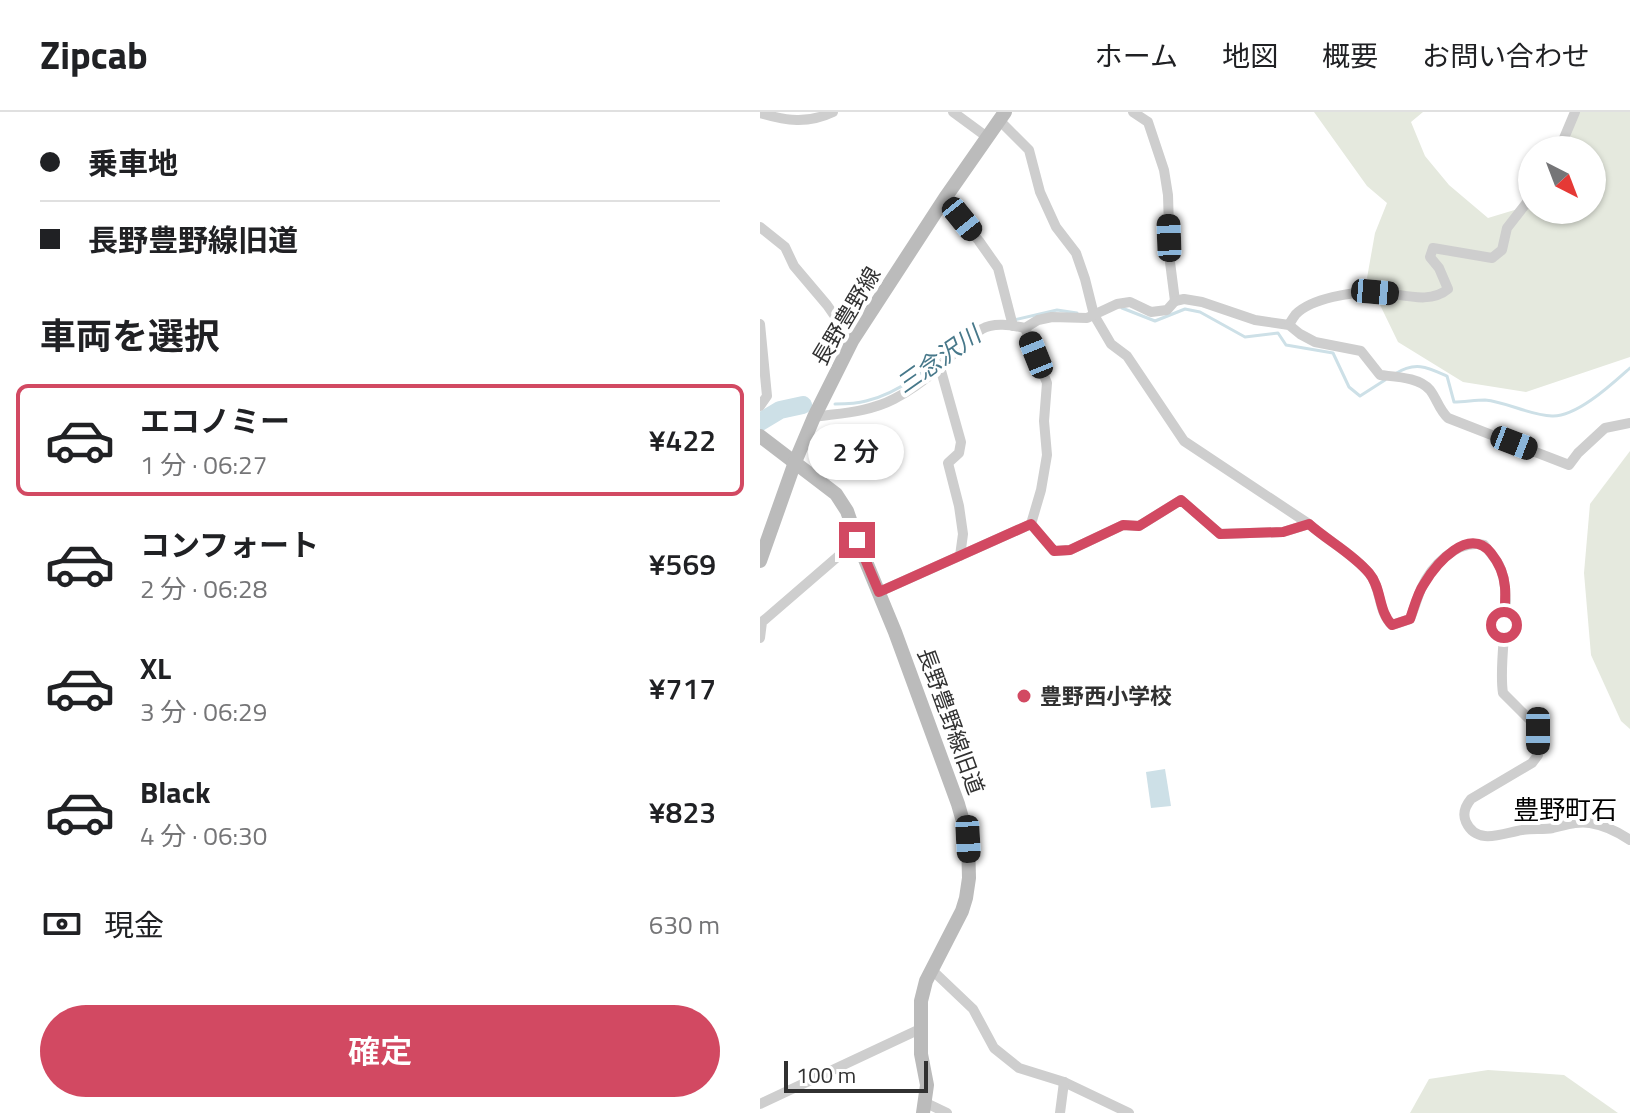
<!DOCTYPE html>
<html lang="ja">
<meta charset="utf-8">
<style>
body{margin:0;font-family:"Titillium Web","Noto Sans JP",sans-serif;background:#f6f6f6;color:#202124;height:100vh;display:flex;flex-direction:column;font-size:30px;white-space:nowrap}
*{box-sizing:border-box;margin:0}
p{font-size:26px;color:#757577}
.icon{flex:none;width:44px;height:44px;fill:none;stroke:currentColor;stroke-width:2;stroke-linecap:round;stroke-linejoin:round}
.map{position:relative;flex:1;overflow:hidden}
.details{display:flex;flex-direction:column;background:#fff;width:760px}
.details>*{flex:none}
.hud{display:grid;align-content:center;height:176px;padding:0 40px;background:#fff}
.needle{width:52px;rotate:138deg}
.buttons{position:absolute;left:758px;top:24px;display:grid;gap:16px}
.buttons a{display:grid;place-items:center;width:88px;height:88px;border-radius:50%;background:#fff;box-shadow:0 2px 6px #0004;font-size:40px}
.scale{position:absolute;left:24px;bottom:20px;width:144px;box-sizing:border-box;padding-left:8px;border:4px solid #313131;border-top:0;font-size:22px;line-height:28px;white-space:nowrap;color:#313131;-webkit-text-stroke:6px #fff;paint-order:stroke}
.end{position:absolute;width:36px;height:36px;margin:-18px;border:10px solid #d24962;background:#fff;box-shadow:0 0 0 4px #fff}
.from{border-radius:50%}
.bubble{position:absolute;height:56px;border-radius:28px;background:#fff;box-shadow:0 2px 6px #0004;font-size:26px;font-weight:600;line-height:56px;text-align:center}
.car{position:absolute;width:24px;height:48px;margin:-24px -12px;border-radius:10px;box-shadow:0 0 6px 2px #0007;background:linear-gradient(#222 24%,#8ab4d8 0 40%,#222 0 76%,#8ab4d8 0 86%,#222 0)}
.hud b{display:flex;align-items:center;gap:28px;height:76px;font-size:30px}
.hud b+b{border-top:2px solid #e0e0e0}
.hud i{width:20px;height:20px;background:#202124}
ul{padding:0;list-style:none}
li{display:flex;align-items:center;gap:24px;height:112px;margin:0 16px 12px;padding:0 24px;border:4px solid transparent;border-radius:12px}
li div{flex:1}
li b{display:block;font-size:30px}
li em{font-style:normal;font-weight:600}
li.selected{border-color:#d24962}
li>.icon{width:72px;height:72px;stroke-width:1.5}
h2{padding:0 40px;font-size:36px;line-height:96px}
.pay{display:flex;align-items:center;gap:20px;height:88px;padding:0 40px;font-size:30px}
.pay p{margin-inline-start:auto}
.action{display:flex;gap:16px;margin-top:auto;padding:16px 40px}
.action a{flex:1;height:92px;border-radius:48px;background:#d24962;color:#fff;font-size:32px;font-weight:600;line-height:92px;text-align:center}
header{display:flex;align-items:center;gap:48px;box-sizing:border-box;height:112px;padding:0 40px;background:#fff;border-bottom:2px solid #e0e0e0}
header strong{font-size:38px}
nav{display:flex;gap:44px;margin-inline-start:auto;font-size:28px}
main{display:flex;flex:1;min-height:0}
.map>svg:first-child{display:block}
</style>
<header>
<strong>Zipcab</strong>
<nav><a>ホーム</a><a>地図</a><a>概要</a><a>お問い合わせ</a></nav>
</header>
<main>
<section class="details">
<div class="hud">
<b><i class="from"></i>乗車地</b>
<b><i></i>長野豊野線旧道</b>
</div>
<h2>車両を選択</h2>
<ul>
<li class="selected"><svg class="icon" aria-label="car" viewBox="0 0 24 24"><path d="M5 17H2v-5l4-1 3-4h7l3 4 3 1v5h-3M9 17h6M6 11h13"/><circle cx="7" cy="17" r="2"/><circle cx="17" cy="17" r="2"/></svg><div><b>エコノミー</b><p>1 分 · 06:27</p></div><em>¥422</em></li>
<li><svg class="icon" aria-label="car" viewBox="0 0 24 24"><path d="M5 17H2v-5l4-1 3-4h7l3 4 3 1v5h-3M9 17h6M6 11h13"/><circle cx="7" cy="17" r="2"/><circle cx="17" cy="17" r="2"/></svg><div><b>コンフォート</b><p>2 分 · 06:28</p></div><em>¥569</em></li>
<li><svg class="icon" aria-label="car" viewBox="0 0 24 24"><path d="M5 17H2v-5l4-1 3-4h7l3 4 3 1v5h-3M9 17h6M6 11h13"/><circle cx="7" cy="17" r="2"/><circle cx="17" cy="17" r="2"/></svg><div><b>XL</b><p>3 分 · 06:29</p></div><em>¥717</em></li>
<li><svg class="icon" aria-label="car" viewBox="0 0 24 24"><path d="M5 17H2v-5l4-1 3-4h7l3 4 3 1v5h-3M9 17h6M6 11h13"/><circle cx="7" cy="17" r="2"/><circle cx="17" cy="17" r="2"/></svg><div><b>Black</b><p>4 分 · 06:30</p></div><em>¥823</em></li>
</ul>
<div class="pay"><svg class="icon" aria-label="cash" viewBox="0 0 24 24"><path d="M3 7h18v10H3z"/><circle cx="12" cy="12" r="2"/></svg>現金<p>630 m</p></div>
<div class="action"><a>確定</a></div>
</section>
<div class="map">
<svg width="870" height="1001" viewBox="0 0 870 1001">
<rect width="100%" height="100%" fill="#fff"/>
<g fill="#e5e9de">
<polygon points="554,0 663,0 651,10 665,44 689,73 728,106 768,94 772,90 772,98 832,98 832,38 805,38 818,0 870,0 870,245 766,280 703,270 638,230 607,166 615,121 627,91 607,74"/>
<polygon points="870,339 870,617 861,609 831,543 824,461 830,392"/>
<polygon points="728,958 804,963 858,1001 650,1001 669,967"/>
</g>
<polygon fill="#cde0e7" points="405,657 411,694 391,696 386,660"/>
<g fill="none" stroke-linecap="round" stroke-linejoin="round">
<g stroke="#cde0e7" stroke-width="3">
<polyline points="362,196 395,209 425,197 440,200 485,225 518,221 526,233 573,241 589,275 600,284 625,268"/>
<polyline points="254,208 297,198 317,201"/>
<path d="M635,262C655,249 667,255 687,264L694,290C704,290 715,288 725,288C747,290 769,303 792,304C817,305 852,272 870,256"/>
<path d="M75,292C85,292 96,292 106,289C141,281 171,254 197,231"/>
</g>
<polyline stroke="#cde0e7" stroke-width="18" points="0,310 20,298 43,293"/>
<g stroke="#cecece" stroke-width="10">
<polyline points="193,0 227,25"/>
<path d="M373,0L388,10L404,58L408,83L410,150L415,189L424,187L442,190L495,208L529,213L540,222L555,230L601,239L620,263C636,265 659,265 670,278C677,287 679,298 688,306L809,353L818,341L845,316L870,311"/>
<path d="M0,1C26,9 48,12 73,0"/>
<path d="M239,8L269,38L280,80L296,115L316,141L325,167L334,203L351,232L367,244L424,329L549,412C568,429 592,441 609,461C622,476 617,499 632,513L650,507C654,497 657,487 661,477C671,454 697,427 724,433C729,439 735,446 739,453C755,485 737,544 743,581L771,609L778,619V643L772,651L711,687C706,693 702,701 706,710C717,734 743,721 762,718C772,716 783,718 793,716C806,713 817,709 830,711C844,713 858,720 870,728"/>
<polyline points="799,38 815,0"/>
<polyline points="185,86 219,129 238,156 253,214"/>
<polyline points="0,115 25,135 34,154 67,193 92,229"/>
<polyline points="0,212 7,284 0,294"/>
<path d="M529,213C529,212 535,203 536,202C552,186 592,180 614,180C638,180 668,194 688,177L679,156L670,145L673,136L732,146L742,138L747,116L772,84"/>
<polyline points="180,255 201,330 199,341 188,351 199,394 203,422 200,444"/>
<path d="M54,305C81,301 109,300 134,287C150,279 166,267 180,255C194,243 205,226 222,217C234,210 251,213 265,216L278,208L292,205L327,206L357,192L370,190L391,200L407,198L415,189"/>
<polyline points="271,412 294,439 310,438 363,413 379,414 421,388 460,422 523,420 549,412"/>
<polyline points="119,480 271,412 281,378 287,343 284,309 287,271 265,216"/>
<polyline points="0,526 2,510 97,428"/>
<polyline points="172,858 213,897 234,936 259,956 304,970 369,1001"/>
<polyline points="164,990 187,1001"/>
<polyline points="0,992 160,917"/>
<polyline points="300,1001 304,970"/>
</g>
<g stroke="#bbb" stroke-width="14">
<polyline points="0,324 76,382 87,399 97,428 135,520 198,692 208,727 209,766 206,786 202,799 166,869 161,889 161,942 167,973 163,1001"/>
<polyline points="0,449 35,350 54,305 92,229 185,86 245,0"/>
</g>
</g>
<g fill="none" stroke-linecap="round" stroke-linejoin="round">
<path stroke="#d24962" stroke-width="10" d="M97,428L119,480L271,412L294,439L310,438L363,413L379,414L421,388L460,422L523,420L549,412C568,429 592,441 609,461C622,476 618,499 632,513L650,507C654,496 657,482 664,472C676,452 709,413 731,441C739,451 744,463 745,475C746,488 744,501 744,513"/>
</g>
<circle fill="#d24962" stroke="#fff" stroke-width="3" cx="264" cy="584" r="8"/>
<g text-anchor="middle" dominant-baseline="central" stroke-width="8" stroke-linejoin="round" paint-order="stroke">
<g font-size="22" fill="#313131" stroke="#fff">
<text transform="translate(86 204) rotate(-59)">長野豊野線</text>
<text transform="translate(191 609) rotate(70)">長野豊野線旧道</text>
</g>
<g font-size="22" font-weight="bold" fill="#313131" stroke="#fff" text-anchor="start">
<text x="280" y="584">豊野西小学校</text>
</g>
<g font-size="24" font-style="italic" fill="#47788a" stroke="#fff">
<text transform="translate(178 247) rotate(-35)">三念沢川</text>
</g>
<g font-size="26" fill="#000" stroke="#fff">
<text x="805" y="697">豊野町石</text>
</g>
</g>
</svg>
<div class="buttons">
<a><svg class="needle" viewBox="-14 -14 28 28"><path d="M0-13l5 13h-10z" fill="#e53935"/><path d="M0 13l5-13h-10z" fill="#757577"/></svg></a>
</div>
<div class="scale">100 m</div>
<i class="end from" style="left:744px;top:513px"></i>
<i class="end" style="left:97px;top:428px"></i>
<div class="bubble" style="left:48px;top:312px;width:96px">2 分</div>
<i class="car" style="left:202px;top:107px;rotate:141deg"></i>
<i class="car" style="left:409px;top:126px;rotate:358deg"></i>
<i class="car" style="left:615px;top:180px;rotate:95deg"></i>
<i class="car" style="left:276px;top:243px;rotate:338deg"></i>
<i class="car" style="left:754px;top:331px;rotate:111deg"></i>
<i class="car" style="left:778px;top:619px;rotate:180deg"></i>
<i class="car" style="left:208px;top:727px;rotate:177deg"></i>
</div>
</main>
